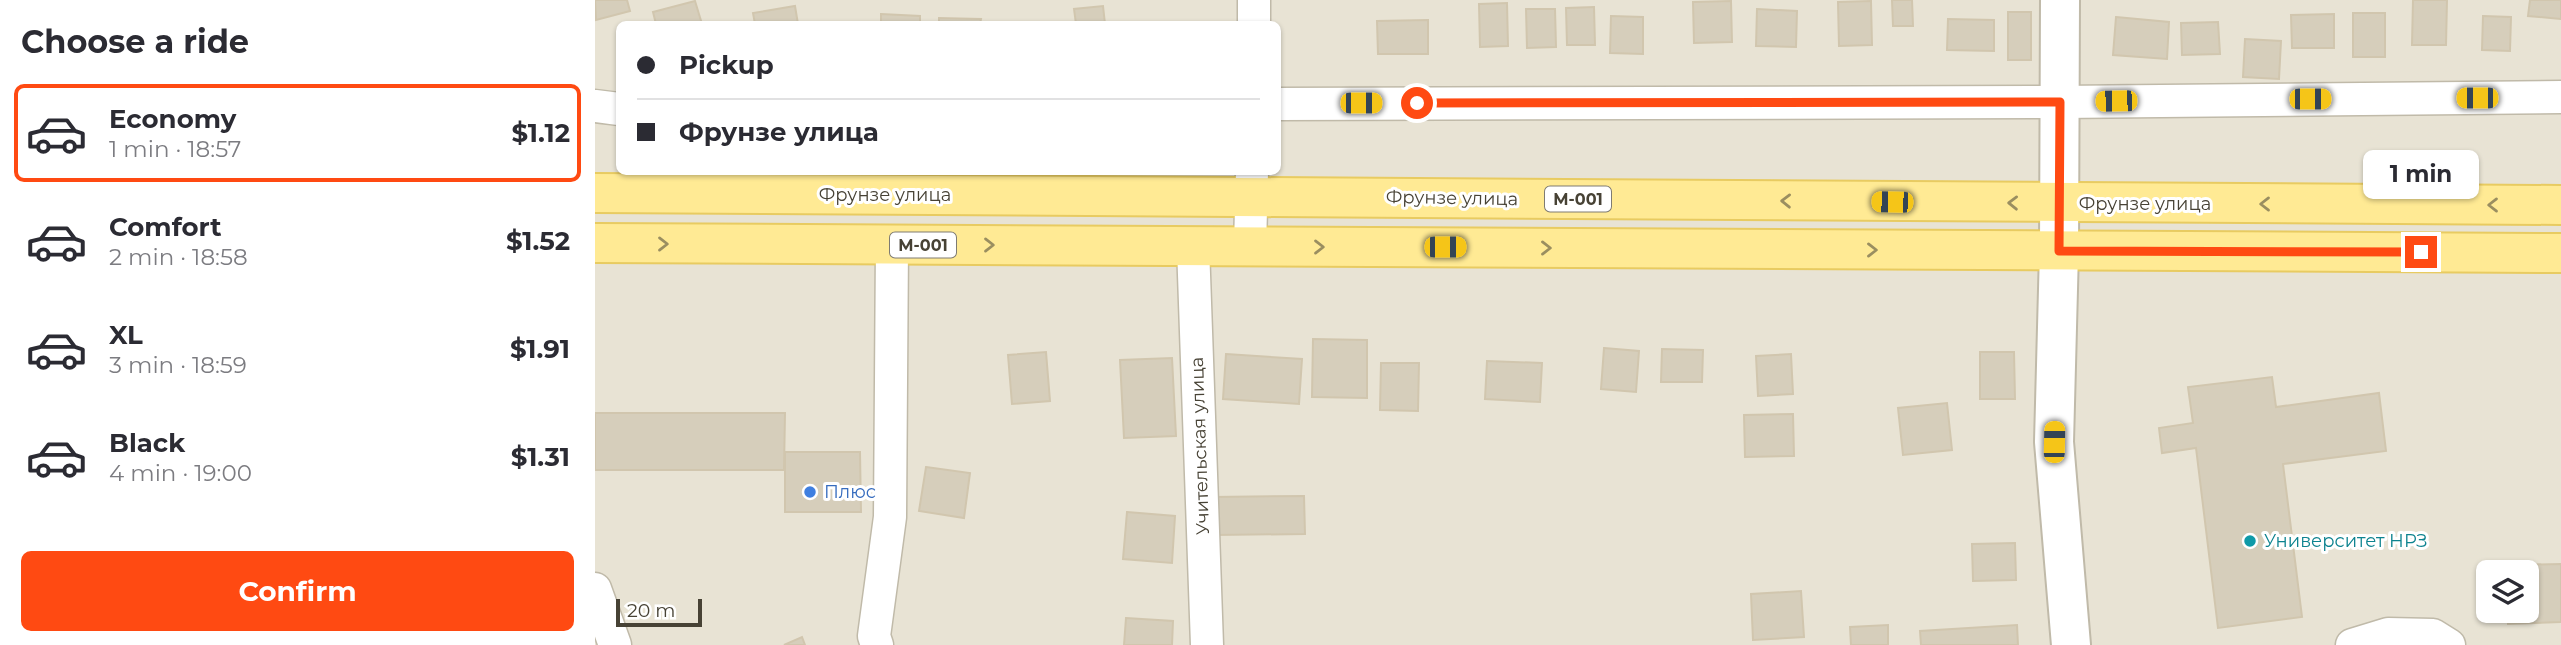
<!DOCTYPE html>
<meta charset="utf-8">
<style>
body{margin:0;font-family:Montserrat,sans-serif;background:#f2f2f3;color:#2b2b33;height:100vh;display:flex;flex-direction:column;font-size:26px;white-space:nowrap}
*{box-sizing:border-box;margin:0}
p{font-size:23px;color:#7c7c81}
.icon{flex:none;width:38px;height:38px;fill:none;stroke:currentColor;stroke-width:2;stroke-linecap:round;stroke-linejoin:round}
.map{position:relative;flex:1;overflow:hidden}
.details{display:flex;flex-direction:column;background:#fff;width:595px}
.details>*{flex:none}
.banner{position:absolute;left:21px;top:21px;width:665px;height:154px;border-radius:10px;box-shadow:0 2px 5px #0004;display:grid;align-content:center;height:154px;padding:0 21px;background:#fff}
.buttons{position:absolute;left:1881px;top:560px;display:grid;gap:14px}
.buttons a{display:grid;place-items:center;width:63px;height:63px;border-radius:10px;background:#fff;box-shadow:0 2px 5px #0004;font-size:35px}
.scale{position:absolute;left:21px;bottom:18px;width:86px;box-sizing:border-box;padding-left:7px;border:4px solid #474235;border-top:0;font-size:19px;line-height:24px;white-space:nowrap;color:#474235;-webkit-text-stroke:5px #fff;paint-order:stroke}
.end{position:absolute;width:32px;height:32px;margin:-16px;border:9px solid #ff4a12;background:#fff;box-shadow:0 0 0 4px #fff}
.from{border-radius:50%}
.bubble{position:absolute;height:49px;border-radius:10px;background:#fff;box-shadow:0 2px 5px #0004;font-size:23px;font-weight:700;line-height:49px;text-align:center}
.car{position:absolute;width:21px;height:42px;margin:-21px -10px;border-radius:9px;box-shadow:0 0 5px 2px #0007;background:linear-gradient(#f5c518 24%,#345 0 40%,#f5c518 0 76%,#345 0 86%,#f5c518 0)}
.banner b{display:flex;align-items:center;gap:24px;height:66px;font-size:26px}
.banner b+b{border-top:2px solid #e1e1e2}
.banner i{width:18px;height:18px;background:#2b2b33}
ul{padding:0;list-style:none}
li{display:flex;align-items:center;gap:21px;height:98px;margin:0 14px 10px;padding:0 7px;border:4px solid transparent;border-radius:10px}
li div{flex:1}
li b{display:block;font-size:26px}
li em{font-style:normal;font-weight:700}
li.active{border-color:#ff4a12}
li>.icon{width:63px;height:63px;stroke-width:1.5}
h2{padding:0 21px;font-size:32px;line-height:84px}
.action{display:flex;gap:14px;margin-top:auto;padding:14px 21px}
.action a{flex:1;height:80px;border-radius:10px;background:#ff4a12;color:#fff;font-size:28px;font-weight:700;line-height:80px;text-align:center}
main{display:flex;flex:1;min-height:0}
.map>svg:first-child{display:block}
</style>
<main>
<section class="details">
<h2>Choose a ride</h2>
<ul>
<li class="active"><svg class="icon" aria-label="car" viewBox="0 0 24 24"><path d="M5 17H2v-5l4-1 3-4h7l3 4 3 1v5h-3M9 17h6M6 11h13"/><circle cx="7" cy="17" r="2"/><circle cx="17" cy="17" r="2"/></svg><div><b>Economy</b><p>1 min · 18:57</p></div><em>$1.12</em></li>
<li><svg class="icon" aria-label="car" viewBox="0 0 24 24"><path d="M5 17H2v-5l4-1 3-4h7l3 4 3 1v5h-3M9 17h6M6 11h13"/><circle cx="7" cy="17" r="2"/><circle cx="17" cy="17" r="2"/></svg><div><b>Comfort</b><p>2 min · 18:58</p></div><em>$1.52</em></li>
<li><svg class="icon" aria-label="car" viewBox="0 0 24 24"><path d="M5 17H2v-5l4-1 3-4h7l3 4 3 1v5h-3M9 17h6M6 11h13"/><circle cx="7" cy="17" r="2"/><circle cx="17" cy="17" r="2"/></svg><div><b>XL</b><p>3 min · 18:59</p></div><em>$1.91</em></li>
<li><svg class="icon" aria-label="car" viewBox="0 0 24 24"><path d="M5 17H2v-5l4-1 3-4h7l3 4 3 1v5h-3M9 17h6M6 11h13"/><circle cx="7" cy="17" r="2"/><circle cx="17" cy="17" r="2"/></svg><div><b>Black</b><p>4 min · 19:00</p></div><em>$1.31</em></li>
</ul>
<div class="action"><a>Confirm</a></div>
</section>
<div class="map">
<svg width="1966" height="645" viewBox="0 0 1966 645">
<rect width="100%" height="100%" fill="#f4f1e6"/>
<path fill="#e8e3d4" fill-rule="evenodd" d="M0,0H1966V645H0ZM24,24H682V172H24ZM1894,572H1932V611H1894Z"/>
<g fill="#d6cebb" stroke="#d1c6ae" stroke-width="2">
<polygon points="0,0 32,0 35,11 1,20"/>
<polygon points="1297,0 1317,0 1318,26 1298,26"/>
<polygon points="1818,0 1852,0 1851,45 1817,45"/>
<polygon points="1935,0 1966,0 1966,19 1933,16"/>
<polygon points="100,1 107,24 61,24 58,12"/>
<polygon points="1136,1 1137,42 1099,43 1098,2"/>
<polygon points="1276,1 1277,45 1244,46 1243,2"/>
<polygon points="912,3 913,46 885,47 884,4"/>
<polygon points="200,6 203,24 160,24 158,13"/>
<polygon points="508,6 510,24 481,24 479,9"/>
<polygon points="999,7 1000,45 972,45 971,8"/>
<polygon points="931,9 960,9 961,47 932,48"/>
<polygon points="1162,9 1202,11 1201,47 1161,46"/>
<rect x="1413" y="12" width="23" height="48"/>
<rect x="1758" y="13" width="32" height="44"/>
<polygon points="286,14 325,16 325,24 286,24"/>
<polygon points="1739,14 1739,48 1697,48 1696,15"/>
<polygon points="1016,16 1048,17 1048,54 1015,53"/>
<polygon points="1888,16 1916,17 1915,51 1887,50"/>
<polygon points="1521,17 1574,22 1572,59 1518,55"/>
<polygon points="344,18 386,19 385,24 344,24"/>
<polygon points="1353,19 1399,20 1399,51 1352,50"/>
<polygon points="833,20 833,54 783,54 782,21"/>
<polygon points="1623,22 1625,54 1587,55 1586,23"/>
<polygon points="1650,39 1686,41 1684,79 1648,77"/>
<polygon points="718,339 772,340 772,398 717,397"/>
<polygon points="1009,348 1044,351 1041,392 1006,389"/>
<polygon points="1067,349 1108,350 1107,382 1066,382"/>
<polygon points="451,352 455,401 417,404 413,355"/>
<polygon points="1385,352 1419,352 1420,399 1385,399"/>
<polygon points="631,354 707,359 704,404 628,399"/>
<polygon points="1196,354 1198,394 1163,396 1161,356"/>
<polygon points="577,358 581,436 529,438 525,360"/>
<polygon points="892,361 947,363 945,402 890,399"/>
<polygon points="786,363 824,363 823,411 785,410"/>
<polygon points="1677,377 1681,407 1784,393 1791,451 1688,464 1707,617 1623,628 1601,448 1567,453 1564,428 1598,423 1593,387"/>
<polygon points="1352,403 1357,450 1308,455 1303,408"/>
<polygon points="0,413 190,413 189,470 0,470"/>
<polygon points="1198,414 1199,456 1150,457 1149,415"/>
<polygon points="190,452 265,452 266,512 190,512"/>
<polygon points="331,467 375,473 369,518 324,511"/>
<polygon points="709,496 710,534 619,535 618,497"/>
<polygon points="532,512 580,516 577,563 528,559"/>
<polygon points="1420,543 1421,580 1378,581 1377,544"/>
<polygon points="1966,564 1966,622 1913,624 1913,611 1932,611 1932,572 1911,572 1911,565"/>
<polygon points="1206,591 1209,637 1158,640 1156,594"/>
<polygon points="531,618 578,621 577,645 529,645"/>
<polygon points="1293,625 1293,645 1256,645 1255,627"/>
<polygon points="1422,625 1423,645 1326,645 1325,631"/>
<polygon points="207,637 210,645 189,645"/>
</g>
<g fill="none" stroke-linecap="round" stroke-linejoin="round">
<g stroke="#c0baa9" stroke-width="35">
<g id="minor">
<polyline points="659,24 659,0"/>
<polyline points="682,104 1465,102 1966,97"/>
<polyline points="0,106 24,109"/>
<polyline points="598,246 612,645"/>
<polyline points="655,246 657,172"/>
<polyline points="0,589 20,645"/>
<polyline points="282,645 279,636 295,517 297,244"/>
<polyline points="1757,645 1793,634 1838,635 1854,645"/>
</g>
</g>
<g stroke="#c0baa9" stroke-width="42">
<polyline id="tertiary" points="1465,0 1464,251 1459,442 1476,645"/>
</g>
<g stroke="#e8cb61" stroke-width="42">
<g id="primary">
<polyline points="0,193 1966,205"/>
<polyline points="0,243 1966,253"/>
</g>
</g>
<use href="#minor" stroke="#fff" stroke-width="32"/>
<use href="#tertiary" stroke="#fff" stroke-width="38"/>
<use href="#primary" stroke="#ffea94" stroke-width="38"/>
</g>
<defs><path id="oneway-chevron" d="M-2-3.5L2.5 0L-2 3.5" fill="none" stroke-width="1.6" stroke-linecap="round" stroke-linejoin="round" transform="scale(1.75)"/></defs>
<g stroke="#9a8e60">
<use href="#oneway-chevron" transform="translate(1191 201) rotate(-179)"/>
<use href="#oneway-chevron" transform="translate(1418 203) rotate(-179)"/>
<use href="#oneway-chevron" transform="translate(1670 204) rotate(-180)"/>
<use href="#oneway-chevron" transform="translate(1898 205) rotate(-180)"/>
<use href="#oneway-chevron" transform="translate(68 244)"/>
<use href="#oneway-chevron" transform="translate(394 245)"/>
<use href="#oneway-chevron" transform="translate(724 247)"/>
<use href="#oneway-chevron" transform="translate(951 248)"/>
<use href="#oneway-chevron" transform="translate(1277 250)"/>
</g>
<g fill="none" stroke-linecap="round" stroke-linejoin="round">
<polyline stroke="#ff4a12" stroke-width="9" points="822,103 1465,102 1464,251 1826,252"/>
</g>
<circle fill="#3f7fe0" stroke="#fff" stroke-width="2.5" cx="215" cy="492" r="7"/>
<circle fill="#0f9aa8" stroke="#fff" stroke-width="2.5" cx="1655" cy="541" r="7"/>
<g text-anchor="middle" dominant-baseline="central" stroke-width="6" stroke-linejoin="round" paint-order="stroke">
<g fill="#fff" stroke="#7e7b72" stroke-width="2">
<rect x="950" y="186.5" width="66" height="25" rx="5"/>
<rect x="295" y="232.5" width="66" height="25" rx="5"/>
</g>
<g font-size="16" font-weight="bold" fill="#474235">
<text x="983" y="199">M-001</text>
<text x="328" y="245">M-001</text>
</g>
<g font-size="18" fill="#474235" stroke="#fff">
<text x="290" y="195">Фрунзе улица</text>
<text transform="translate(857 198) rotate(1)">Фрунзе улица</text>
<text x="1550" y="204">Фрунзе улица</text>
<text transform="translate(605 446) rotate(-92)">Учительская улица</text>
</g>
<g font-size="18" fill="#366cbe" stroke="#fff" text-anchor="start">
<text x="229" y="492">Плюс</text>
</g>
<g font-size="18" fill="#0d838f" stroke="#fff" text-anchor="start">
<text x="1669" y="541">Университет НРЗ</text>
</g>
</g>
</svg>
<div class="buttons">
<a><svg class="icon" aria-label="layers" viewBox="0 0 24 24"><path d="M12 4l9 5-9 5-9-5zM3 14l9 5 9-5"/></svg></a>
</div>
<div class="scale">20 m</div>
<i class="end from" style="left:822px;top:103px"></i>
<i class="end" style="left:1826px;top:252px"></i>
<div class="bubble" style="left:1768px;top:150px;width:116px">1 min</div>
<i class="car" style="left:1882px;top:98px;rotate:270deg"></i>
<i class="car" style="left:1715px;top:99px;rotate:90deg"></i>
<i class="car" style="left:1521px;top:101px;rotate:269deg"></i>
<i class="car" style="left:766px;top:103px;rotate:90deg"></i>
<i class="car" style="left:1297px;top:202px;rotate:271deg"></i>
<i class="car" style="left:850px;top:247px;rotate:90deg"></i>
<i class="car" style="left:1459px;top:442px;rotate:1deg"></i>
<div class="banner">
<b><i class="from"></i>Pickup</b>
<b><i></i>Фрунзе улица</b>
</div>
</div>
</main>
